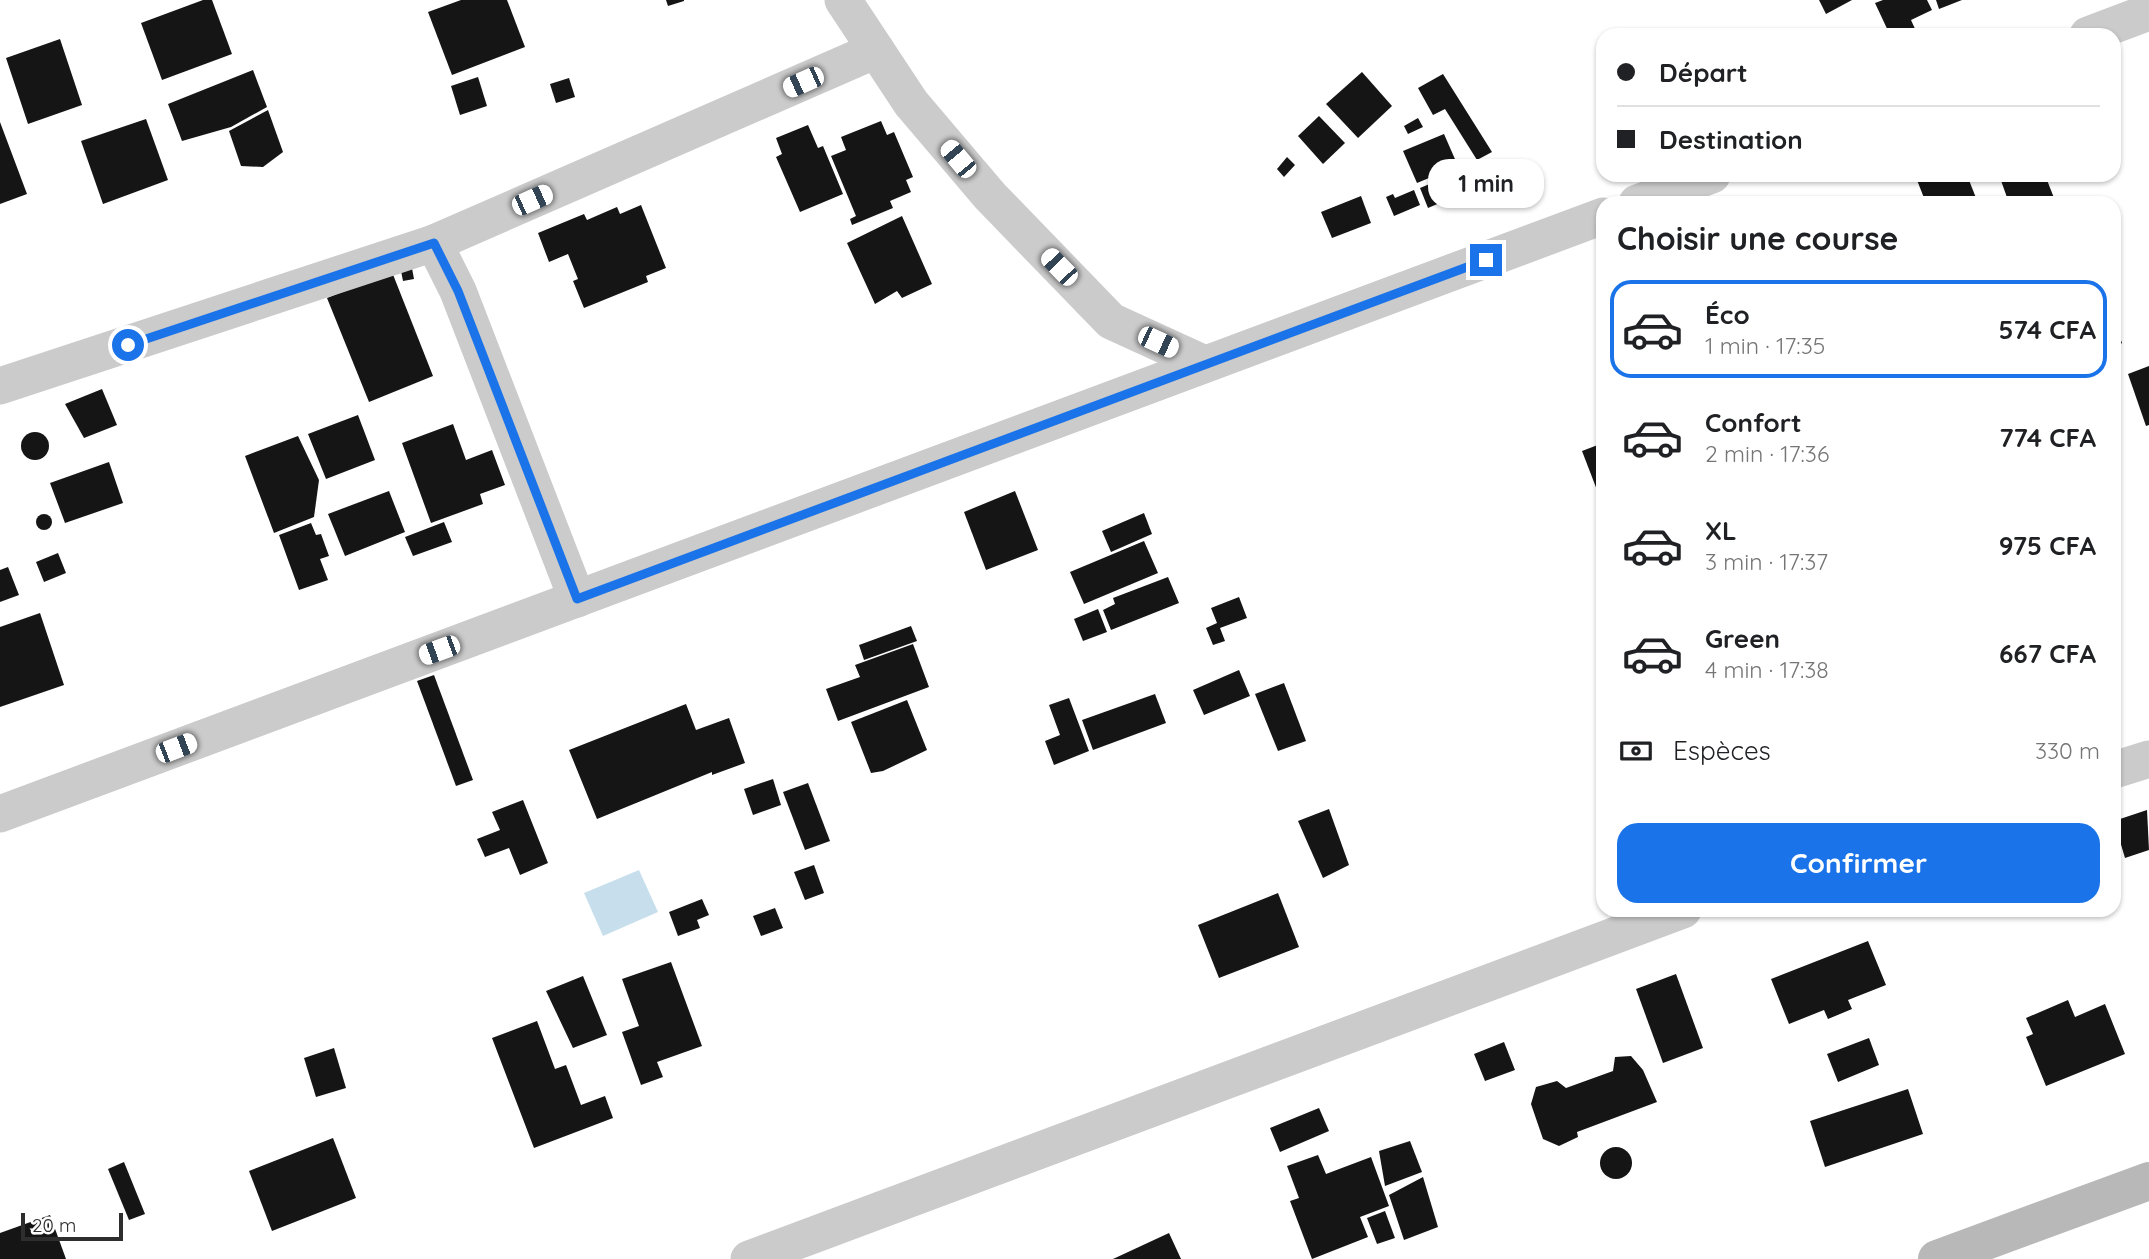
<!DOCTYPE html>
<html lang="fr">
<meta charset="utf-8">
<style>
body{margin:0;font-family:Quicksand,sans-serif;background:#f6f6f6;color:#202124;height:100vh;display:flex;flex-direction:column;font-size:26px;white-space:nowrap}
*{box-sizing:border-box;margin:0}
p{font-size:23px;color:#757577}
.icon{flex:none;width:38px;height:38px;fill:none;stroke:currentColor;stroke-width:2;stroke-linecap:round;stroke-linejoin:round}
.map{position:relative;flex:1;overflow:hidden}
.details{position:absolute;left:1596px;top:196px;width:525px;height:721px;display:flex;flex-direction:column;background:#fff;border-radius:21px;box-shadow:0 2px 5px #0004}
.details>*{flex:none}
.guide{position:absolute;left:1596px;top:28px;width:525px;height:154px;border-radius:21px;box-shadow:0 2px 5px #0004;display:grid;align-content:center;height:154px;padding:0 21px;background:#fff}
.scale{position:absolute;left:21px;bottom:18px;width:102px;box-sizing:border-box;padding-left:7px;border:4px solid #2e2e2e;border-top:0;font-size:19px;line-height:24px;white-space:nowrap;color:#2e2e2e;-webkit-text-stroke:5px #fff;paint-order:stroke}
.end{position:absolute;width:32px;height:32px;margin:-16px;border:9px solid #1a73e8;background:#fff;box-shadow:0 0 0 4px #fff}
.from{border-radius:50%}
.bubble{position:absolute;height:49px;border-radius:21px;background:#fff;box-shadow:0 2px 5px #0004;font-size:23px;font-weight:700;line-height:49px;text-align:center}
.car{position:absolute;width:21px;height:42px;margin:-21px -10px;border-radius:9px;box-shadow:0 0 5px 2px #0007;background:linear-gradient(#fff 24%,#345 0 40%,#fff 0 76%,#345 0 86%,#fff 0)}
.guide b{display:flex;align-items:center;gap:24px;height:66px;font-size:26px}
.guide b+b{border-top:2px solid #e0e0e0}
.guide i{width:18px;height:18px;background:#202124}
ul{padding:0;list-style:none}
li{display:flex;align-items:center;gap:21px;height:98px;margin:0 14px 10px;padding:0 7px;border:4px solid transparent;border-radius:21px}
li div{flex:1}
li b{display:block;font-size:26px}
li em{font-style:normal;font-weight:700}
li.on{border-color:#1a73e8}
li>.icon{width:63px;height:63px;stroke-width:1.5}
h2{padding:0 21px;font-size:32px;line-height:84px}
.pay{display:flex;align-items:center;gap:18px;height:77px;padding:0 21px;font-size:26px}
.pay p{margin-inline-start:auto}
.action{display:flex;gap:14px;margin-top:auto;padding:14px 21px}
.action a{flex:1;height:80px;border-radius:21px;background:#1a73e8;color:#fff;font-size:28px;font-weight:700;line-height:80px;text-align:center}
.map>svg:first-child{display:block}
</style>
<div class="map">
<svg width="2149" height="1259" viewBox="0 0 2149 1259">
<rect width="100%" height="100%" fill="#fff"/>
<polygon fill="#c7dfec" points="639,870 658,912 603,936 584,893"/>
<g fill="#151515">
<polygon points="203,0 212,0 232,54 162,80 141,23"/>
<polygon points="461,0 507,0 525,47 452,75 428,12"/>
<polygon points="666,0 684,0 684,1 668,6"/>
<polygon points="1819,0 1852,0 1826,14"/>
<polygon points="1883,0 1927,0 1932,10 1911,20 1916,31 1907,35 1890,35 1875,3"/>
<polygon points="1936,0 1962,0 1939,9"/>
<polygon points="60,39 82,105 28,124 6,58"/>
<polygon points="253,70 267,107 231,127 182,141 168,104"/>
<polygon points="1362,72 1392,106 1358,138 1326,104"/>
<polygon points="1443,74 1492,152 1477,160 1445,109 1433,115 1418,88"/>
<polygon points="478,77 487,106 460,115 451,86"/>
<polygon points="569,78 575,97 556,103 550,84"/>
<polygon points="268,110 283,152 263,167 241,166 229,131"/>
<polygon points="1319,116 1345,143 1323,164 1298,136"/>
<polygon points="1418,118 1423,127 1408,134 1404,126"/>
<polygon points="146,119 168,180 103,204 81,141"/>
<polygon points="881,121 887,135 894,132 913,177 906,180 911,192 890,201 893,208 852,225 850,219 856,216 831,156 846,150 841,137"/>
<polygon points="0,122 27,194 0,204"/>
<polygon points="808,125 818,148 823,146 843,194 800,212 776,157 782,154 776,138"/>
<polygon points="1444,134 1458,166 1417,183 1403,151"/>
<polygon points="1287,157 1295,165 1284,177 1277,169"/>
<polygon points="1475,165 1484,184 1428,208 1420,188"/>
<polygon points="1915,175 1967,175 1978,203 1926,203"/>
<polygon points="1999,175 2045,175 2056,203 2009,203"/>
<polygon points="1414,190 1420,205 1394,216 1386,197 1393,194 1395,198"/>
<polygon points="1361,196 1371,223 1332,238 1321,212"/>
<polygon points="641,205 666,268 646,276 648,282 584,308 573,281 578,279 568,254 549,262 538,233 584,214 587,220 617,207 620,214"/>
<polygon points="902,216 932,284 902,298 897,291 875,304 847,243"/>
<polygon points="410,258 414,279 403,281 399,261"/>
<polygon points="392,272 433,376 369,402 327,298"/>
<polygon points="2114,322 2122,343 2114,349"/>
<polygon points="2149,366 2149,425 2146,426 2128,374"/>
<polygon points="102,389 117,425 84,438 65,404"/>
<polygon points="358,415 375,460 326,479 308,434"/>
<polygon points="453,424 466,460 492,450 505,485 480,494 483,504 431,523 402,443"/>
<circle cx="35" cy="446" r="14"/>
<polygon points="298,436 319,480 314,517 274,533 245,456"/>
<polygon points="1603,443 1603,487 1597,490 1582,451"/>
<polygon points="109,462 123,503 65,523 50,483"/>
<polygon points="389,491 405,532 345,556 328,514"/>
<polygon points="1015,491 1038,550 986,570 964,512"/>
<polygon points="1603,492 1603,508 1597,494"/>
<polygon points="1144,513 1152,534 1111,552 1102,531"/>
<circle cx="44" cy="522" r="8"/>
<polygon points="444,522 452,542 413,556 405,537"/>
<polygon points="311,523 316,535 321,534 329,556 320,559 328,580 299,590 279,535"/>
<polygon points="1144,541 1158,573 1084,604 1070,572"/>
<polygon points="58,553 66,573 44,582 36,562"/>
<polygon points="8,567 19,595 0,602 0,570"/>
<polygon points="1168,577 1179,603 1111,630 1103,610 1115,604 1113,598"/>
<polygon points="1239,597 1247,618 1220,628 1225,641 1213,645 1206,628 1217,623 1211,608"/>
<polygon points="1098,609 1107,632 1083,641 1074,619"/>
<polygon points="40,613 64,685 0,707 0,627"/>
<polygon points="911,626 917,641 864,660 859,645"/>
<polygon points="913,644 929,687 838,721 826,689 860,677 855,665"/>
<polygon points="1239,670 1250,696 1204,715 1193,690"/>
<polygon points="434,675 473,780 456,786 417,681"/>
<polygon points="1284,683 1306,741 1278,751 1255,694"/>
<polygon points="1155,694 1166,723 1093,750 1082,720"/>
<polygon points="1069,698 1089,751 1054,765 1045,741 1060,735 1049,705"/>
<polygon points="907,700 927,750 883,771 871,773 851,722"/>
<polygon points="686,704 696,730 729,718 745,763 712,775 712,772 597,819 569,750"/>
<polygon points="773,779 781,805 753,815 744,789"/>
<polygon points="808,783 830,841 805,850 783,792"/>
<polygon points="523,800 548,863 520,875 509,848 485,857 477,839 500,830 492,812"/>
<polygon points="1329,809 1349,865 1323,878 1298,821"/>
<polygon points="2147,810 2149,850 2125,858 2114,821"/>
<polygon points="814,865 824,893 805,900 794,872"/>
<polygon points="1278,893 1299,947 1219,978 1198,925"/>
<polygon points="702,899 709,915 697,920 700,928 678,936 669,912"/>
<polygon points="775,908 783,928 761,936 753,916"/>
<polygon points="1868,941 1886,985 1848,1000 1852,1009 1828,1019 1824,1010 1789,1024 1771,979"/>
<polygon points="671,962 702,1046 657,1062 663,1077 641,1085 622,1032 639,1026 622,979"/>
<polygon points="1676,974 1703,1048 1663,1063 1636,989"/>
<polygon points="583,976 607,1035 573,1048 546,991"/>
<polygon points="2068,1000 2075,1017 2105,1004 2125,1054 2046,1086 2026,1037 2033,1034 2026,1018"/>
<polygon points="537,1021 555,1069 566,1065 581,1105 605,1096 613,1118 534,1148 492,1038"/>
<polygon points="1869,1038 1879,1065 1838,1082 1827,1054"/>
<polygon points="1504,1042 1515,1070 1485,1081 1474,1054"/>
<polygon points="334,1048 346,1088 316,1097 304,1058"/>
<polygon points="1631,1056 1643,1070 1657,1102 1577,1132 1578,1137 1559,1146 1543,1139 1531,1104 1536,1087 1557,1081 1566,1088 1613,1071 1615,1057"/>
<polygon points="1908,1089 1923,1134 1825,1167 1810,1121"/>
<polygon points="1319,1108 1329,1131 1280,1152 1270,1128"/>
<polygon points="333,1138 356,1198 272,1231 249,1171"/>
<polygon points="1410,1141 1422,1172 1385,1186 1379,1151"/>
<circle cx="1616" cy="1163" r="16"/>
<polygon points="1318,1155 1326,1174 1371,1157 1389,1206 1360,1217 1368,1237 1312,1259 1290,1201 1299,1198 1287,1166"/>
<polygon points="124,1162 145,1214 129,1220 108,1169"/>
<polygon points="1423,1177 1438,1227 1404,1240 1389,1195"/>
<polygon points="1385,1211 1395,1238 1377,1244 1367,1218"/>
<polygon points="50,1215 66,1259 0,1259 0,1233"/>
<polygon points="1169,1233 1181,1259 1113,1259"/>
</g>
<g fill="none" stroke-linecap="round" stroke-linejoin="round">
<g stroke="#cbcbcb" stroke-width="37">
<polyline points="843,0 911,103 990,196 1111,321 1205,364"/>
<polyline points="2088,35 2149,12"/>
<polyline points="1637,203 1712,175"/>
<polyline points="434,243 876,50"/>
<polyline points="0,386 434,243 458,291 577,599"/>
<polyline points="2114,770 2149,759"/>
<polyline points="0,814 1603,216"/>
<polyline points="749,1259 1683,910"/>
</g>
<polyline stroke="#b8b8b8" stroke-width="38" points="1937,1259 2149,1181"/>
</g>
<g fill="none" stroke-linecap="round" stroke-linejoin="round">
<polyline stroke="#1a73e8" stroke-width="9" points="128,345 434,243 458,291 577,599 1486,260"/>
</g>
</svg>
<div class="scale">20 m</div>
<i class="end from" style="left:128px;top:345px"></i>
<i class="end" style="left:1486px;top:260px"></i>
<div class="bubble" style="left:1428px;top:159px;width:116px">1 min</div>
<i class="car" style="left:803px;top:82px;rotate:246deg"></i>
<i class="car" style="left:958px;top:159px;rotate:320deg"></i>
<i class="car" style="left:532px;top:200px;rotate:66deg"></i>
<i class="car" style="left:1059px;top:267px;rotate:316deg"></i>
<i class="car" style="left:1158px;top:342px;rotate:115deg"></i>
<i class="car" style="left:439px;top:650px;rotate:250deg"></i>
<i class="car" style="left:176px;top:748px;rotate:69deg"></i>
<div class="guide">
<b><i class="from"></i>Départ</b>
<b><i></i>Destination</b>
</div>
<section class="details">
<h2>Choisir une course</h2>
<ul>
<li class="on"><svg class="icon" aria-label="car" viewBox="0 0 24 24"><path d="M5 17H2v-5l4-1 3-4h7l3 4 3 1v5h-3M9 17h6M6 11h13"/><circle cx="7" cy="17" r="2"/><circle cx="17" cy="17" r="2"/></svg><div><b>Éco</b><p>1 min · 17:35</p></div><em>574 CFA</em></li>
<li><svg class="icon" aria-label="car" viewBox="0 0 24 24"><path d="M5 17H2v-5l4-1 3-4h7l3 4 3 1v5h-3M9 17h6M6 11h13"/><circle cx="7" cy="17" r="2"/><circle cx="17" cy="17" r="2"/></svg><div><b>Confort</b><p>2 min · 17:36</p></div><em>774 CFA</em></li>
<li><svg class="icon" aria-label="car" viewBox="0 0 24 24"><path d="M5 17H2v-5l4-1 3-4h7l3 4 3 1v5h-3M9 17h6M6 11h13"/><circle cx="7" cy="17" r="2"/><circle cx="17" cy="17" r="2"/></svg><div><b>XL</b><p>3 min · 17:37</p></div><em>975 CFA</em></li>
<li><svg class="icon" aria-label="car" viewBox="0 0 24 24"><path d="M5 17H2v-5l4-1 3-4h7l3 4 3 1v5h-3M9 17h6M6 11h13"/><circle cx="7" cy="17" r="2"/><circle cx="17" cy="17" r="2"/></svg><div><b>Green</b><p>4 min · 17:38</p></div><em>667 CFA</em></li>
</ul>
<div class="pay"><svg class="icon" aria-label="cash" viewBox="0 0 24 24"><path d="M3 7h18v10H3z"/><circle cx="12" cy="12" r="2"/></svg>Espèces<p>330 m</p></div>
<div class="action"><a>Confirmer</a></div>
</section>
</div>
